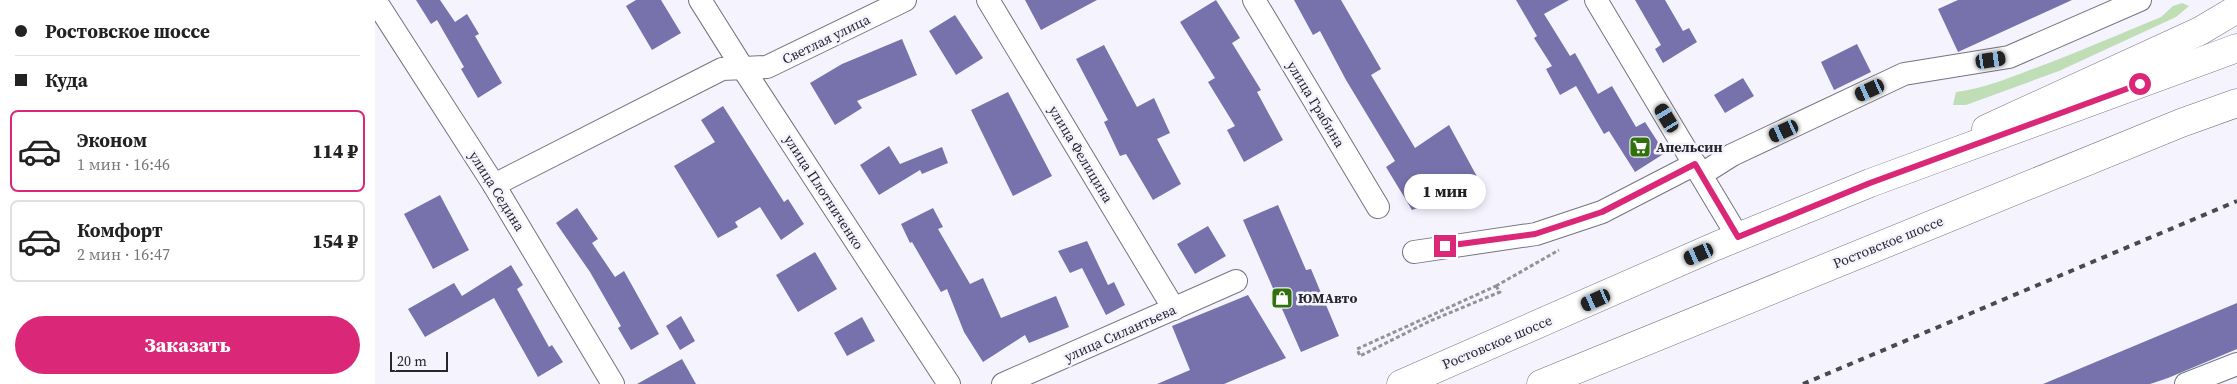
<!DOCTYPE html>
<html lang="ru">
<meta charset="utf-8">
<style>
body{margin:0;font-family:"Source Serif 4",serif;background:#f2f2f2;color:#222;height:100vh;display:flex;flex-direction:column;font-size:19px;white-space:nowrap}
*{box-sizing:border-box;margin:0}
p{font-size:16px;color:#767676}
.icon{flex:none;width:28px;height:28px;fill:none;stroke:currentColor;stroke-width:2;stroke-linecap:round;stroke-linejoin:round}
.map{position:relative;flex:1;overflow:hidden}
.sheet{display:flex;flex-direction:column;background:#fff;width:375px}
.sheet>*{flex:none}
.hud{display:grid;align-content:center;height:110px;padding:0 15px;background:#fff}
.scale{position:absolute;left:15px;bottom:12px;width:58px;box-sizing:border-box;padding-left:5px;border:2px solid #26252a;border-top:0;font-size:14px;line-height:18px;white-space:nowrap;color:#26252a;-webkit-text-stroke:4px #f4f3fe;paint-order:stroke}
.end{position:absolute;width:22px;height:22px;margin:-11px;border:6px solid #db2777;background:#fff;box-shadow:0 0 0 2px #fff}
.from{border-radius:50%}
.bubble{position:absolute;height:35px;border-radius:18px;background:#fff;box-shadow:0 2px 8px #0003;font-size:16px;font-weight:800;line-height:35px;text-align:center}
.car{position:absolute;width:15px;height:30px;margin:-15px -8px;border-radius:6px;box-shadow:0 0 4px 1px #0007;background:linear-gradient(#222 24%,#8ab4d8 0 40%,#222 0 76%,#8ab4d8 0 86%,#222 0)}
.hud b{display:flex;align-items:center;gap:18px;height:48px;font-size:19px}
.hud b+b{border-top:1px solid #e0e0e0}
.hud i{width:12px;height:12px;background:#222}
ul{padding:0;list-style:none}
li{display:flex;align-items:center;gap:15px;height:82px;margin:0 10px 8px;padding:0 5px;border:2px solid #e0e0e0;border-radius:8px}
li div{flex:1}
li b{display:block;font-size:19px}
li em{font-style:normal;font-weight:800}
li.active{border-color:#db2777}
li>.icon{width:45px;height:45px;stroke-width:1.5}
.cta{display:flex;gap:10px;margin-top:auto;padding:10px 15px}
.cta a{flex:1;height:58px;border-radius:30px;background:#db2777;color:#fff;font-size:20px;font-weight:800;line-height:58px;text-align:center}
main{display:flex;flex:1;min-height:0}
.map>svg:first-child{display:block}
</style>
<main>
<section class="sheet">
<div class="hud">
<b><i class="from"></i>Ростовское шоссе</b>
<b><i></i>Куда</b>
</div>
<ul>
<li class="active"><svg class="icon" aria-label="car" viewBox="0 0 24 24"><path d="M5 17H2v-5l4-1 3-4h7l3 4 3 1v5h-3M9 17h6M6 11h13"/><circle cx="7" cy="17" r="2"/><circle cx="17" cy="17" r="2"/></svg><div><b>Эконом</b><p>1 мин · 16:46</p></div><em>114 ₽</em></li>
<li><svg class="icon" aria-label="car" viewBox="0 0 24 24"><path d="M5 17H2v-5l4-1 3-4h7l3 4 3 1v5h-3M9 17h6M6 11h13"/><circle cx="7" cy="17" r="2"/><circle cx="17" cy="17" r="2"/></svg><div><b>Комфорт</b><p>2 мин · 16:47</p></div><em>154 ₽</em></li>
</ul>
<div class="cta"><a>Заказать</a></div>
</section>
<div class="map">
<svg width="1862" height="384" viewBox="0 0 1862 384">
<rect width="100%" height="100%" fill="#f4f3fe"/>
<path fill="#bfdeb5" d="M1807,3L1814,6L1801,17L1684,71L1591,105H1578L1581,92C1607,89 1631,79 1655,70C1699,54 1742,35 1786,17L1798,6Z"/>
<g fill="#7872ac">
<polygon points="41,0 65,0 80,22 92,14 104,34 100,36 127,83 103,98 86,69 89,67 62,20 56,24"/>
<polygon points="261,0 286,0 306,33 277,50 251,6"/>
<polygon points="650,0 722,0 666,30"/>
<polygon points="841,0 865,38 857,43 886,90 882,92 908,140 869,162 852,130 860,126 833,82 840,78 805,22"/>
<polygon points="919,0 966,0 1006,69 996,75 1040,148 1074,125 1106,184 1037,210 1011,167 1020,161 971,80 945,31 938,35"/>
<polygon points="1141,0 1194,0 1169,14 1195,56 1200,53 1223,94 1237,86 1261,127 1270,122 1290,153 1260,172 1234,131 1229,134 1201,86 1185,95 1171,69 1177,66 1159,38 1162,36"/>
<polygon points="1260,0 1290,0 1308,31 1314,28 1322,42 1288,63 1280,49 1286,45"/>
<polygon points="1583,0 1697,0 1583,52 1563,9"/>
<polygon points="580,15 608,58 581,75 554,31"/>
<polygon points="527,39 542,75 482,101 487,108 460,125 435,83 467,64"/>
<polygon points="1482,44 1496,72 1459,90 1446,62"/>
<polygon points="729,45 762,107 779,98 795,133 782,139 806,184 778,200 751,154 745,156 729,122 733,120 701,59"/>
<polygon points="1368,78 1379,96 1350,113 1339,95"/>
<polygon points="633,92 677,176 638,196 596,110"/>
<polygon points="348,106 409,202 413,199 429,224 406,240 385,207 360,222 363,227 343,238 299,166 340,142 326,120"/>
<polygon points="514,146 525,164 567,147 573,163 547,174 545,170 504,195 485,165"/>
<polygon points="65,195 94,250 58,269 29,214"/>
<polygon points="903,205 931,270 936,269 964,336 926,352 868,220"/>
<polygon points="202,208 223,239 217,243 240,277 249,271 284,334 256,350 243,328 246,326 215,272 181,223"/>
<polygon points="558,208 568,227 563,229 595,284 608,278 626,318 681,296 694,327 654,343 650,335 608,362 589,332 572,289 566,292 537,242 535,243 526,224"/>
<polygon points="833,226 851,256 820,274 802,244"/>
<polygon points="712,241 733,285 739,282 750,305 731,315 707,268 695,273 683,251"/>
<polygon points="440,252 462,289 423,312 401,275"/>
<polygon points="136,265 148,285 142,289 174,347 177,345 188,362 163,377 119,298 50,337 33,309 79,283 87,296"/>
<polygon points="873,295 911,358 849,384 782,384 815,370 797,326"/>
<polygon points="1862,303 1862,349 1793,378 1775,384 1668,384"/>
<polygon points="306,316 320,341 305,350 291,326"/>
<polygon points="487,317 500,341 472,356 459,333"/>
<polygon points="307,359 321,384 262,384"/>
</g>
<g fill="none" stroke-linecap="round" stroke-linejoin="round">
<g stroke="#757480" stroke-width="24">
<g id="minor">
<polyline points="0,0 119,185 238,384"/>
<polyline points="325,0 369,70 574,384"/>
<polyline points="613,0 799,309"/>
<polyline points="879,0 1003,207"/>
<polyline points="1221,0 1363,237"/>
<polyline points="1327,174 1357,155 1529,74 1634,57 1765,0"/>
<polyline points="119,185 347,69 392,67 530,0"/>
<polyline points="1039,252 1161,234 1227,212 1320,164"/>
<polyline points="628,384 861,281"/>
<polyline points="1811,384 1862,364"/>
</g>
</g>
<g stroke="#757480" stroke-width="29">
<polyline id="major" points="1611,129 1825,31 1862,9"/>
</g>
<g stroke="#757480" stroke-width="29">
<g id="highway">
<polyline points="1026,384 1341,246 1495,183 1862,48"/>
<polyline points="1166,384 1806,123 1862,103"/>
</g>
</g>
<g stroke="#93929a" stroke-width="3" stroke-dasharray="4 2.5" stroke-linecap="butt">
<polygon points="1121,286 1125,292 1055,321 985,356 982,349"/>
<polyline points="1121,286 1184,250"/>
</g>
<use href="#minor" stroke="#fff" stroke-width="22"/>
<use href="#major" stroke="#fff" stroke-width="28"/>
<use href="#highway" stroke="#fff" stroke-width="28"/>
<polyline stroke="#4a494f" stroke-width="4" stroke-dasharray="6 6" stroke-linecap="butt" points="1428,384 1862,201"/>
</g>
<g fill="none" stroke-linecap="round" stroke-linejoin="round">
<polyline stroke="#db2777" stroke-width="6" points="1070,246 1160,234 1227,212 1320,164 1363,237 1495,183 1765,84"/>
</g>
<defs>
<g id="supermarket-square" transform="scale(1.125)"><rect x="-9" y="-9" width="18" height="18" rx="4" fill="#30710c" stroke="#f4f3fe"/><path d="M-6-5.5h2.5l.6 2H6L4.5 2H-2.5L-4.4-4H-6ZM-1.5 3.2a1.3 1.3 0 1 0 .1 0ZM3 3.2a1.3 1.3 0 1 0 .1 0Z" fill="#fff"/></g>
<g id="shop-square" transform="scale(1.125)"><rect x="-9" y="-9" width="18" height="18" rx="4" fill="#30710c" stroke="#f4f3fe"/><path d="M-5-2.5h2.3a2.7 3.5 0 0 1 5.4 0H5L5.5 6h-11ZM-1.5-2.5h3a1.5 2.3 0 0 0-3 0Z" fill="#fff"/></g>
</defs>
<g fill-rule="evenodd">
<use href="#supermarket-square" x="1265" y="147"/>
<use href="#shop-square" x="907" y="298"/>
</g>
<g text-anchor="middle" dominant-baseline="central" stroke-width="5" stroke-linejoin="round" paint-order="stroke">
<g font-size="14" fill="#26252a" stroke="#f4f3fe">
<text transform="translate(451 39) rotate(-26)">Светлая улица</text>
<text transform="translate(941 104) rotate(59)">улица Грабина</text>
<text transform="translate(706 154) rotate(59)">улица Фелицина</text>
<text transform="translate(122 191) rotate(58)">улица Седина</text>
<text transform="translate(449 192) rotate(57)">улица Плотниченко</text>
<text transform="translate(1513 242) rotate(-22)">Ростовское шоссе</text>
<text transform="translate(745 333) rotate(-24)">улица Силантьева</text>
<text transform="translate(1122 342) rotate(-23)">Ростовское шоссе</text>
</g>
<g font-size="14" font-weight="bold" fill="#26252a" stroke="#f4f3fe" text-anchor="start">
<text x="1281" y="147">Апельсин</text>
<text x="923" y="298">ЮМАвто</text>
</g>
</g>
</svg>
<div class="scale">20 m</div>
<i class="end from" style="left:1765px;top:84px"></i>
<i class="end" style="left:1070px;top:246px"></i>
<div class="bubble" style="left:1029px;top:174px;width:82px">1 мин</div>
<i class="car" style="left:1616px;top:60px;rotate:81deg"></i>
<i class="car" style="left:1495px;top:90px;rotate:245deg"></i>
<i class="car" style="left:1292px;top:118px;rotate:329deg"></i>
<i class="car" style="left:1409px;top:131px;rotate:245deg"></i>
<i class="car" style="left:1324px;top:254px;rotate:246deg"></i>
<i class="car" style="left:1221px;top:300px;rotate:246deg"></i>
</div>
</main>
